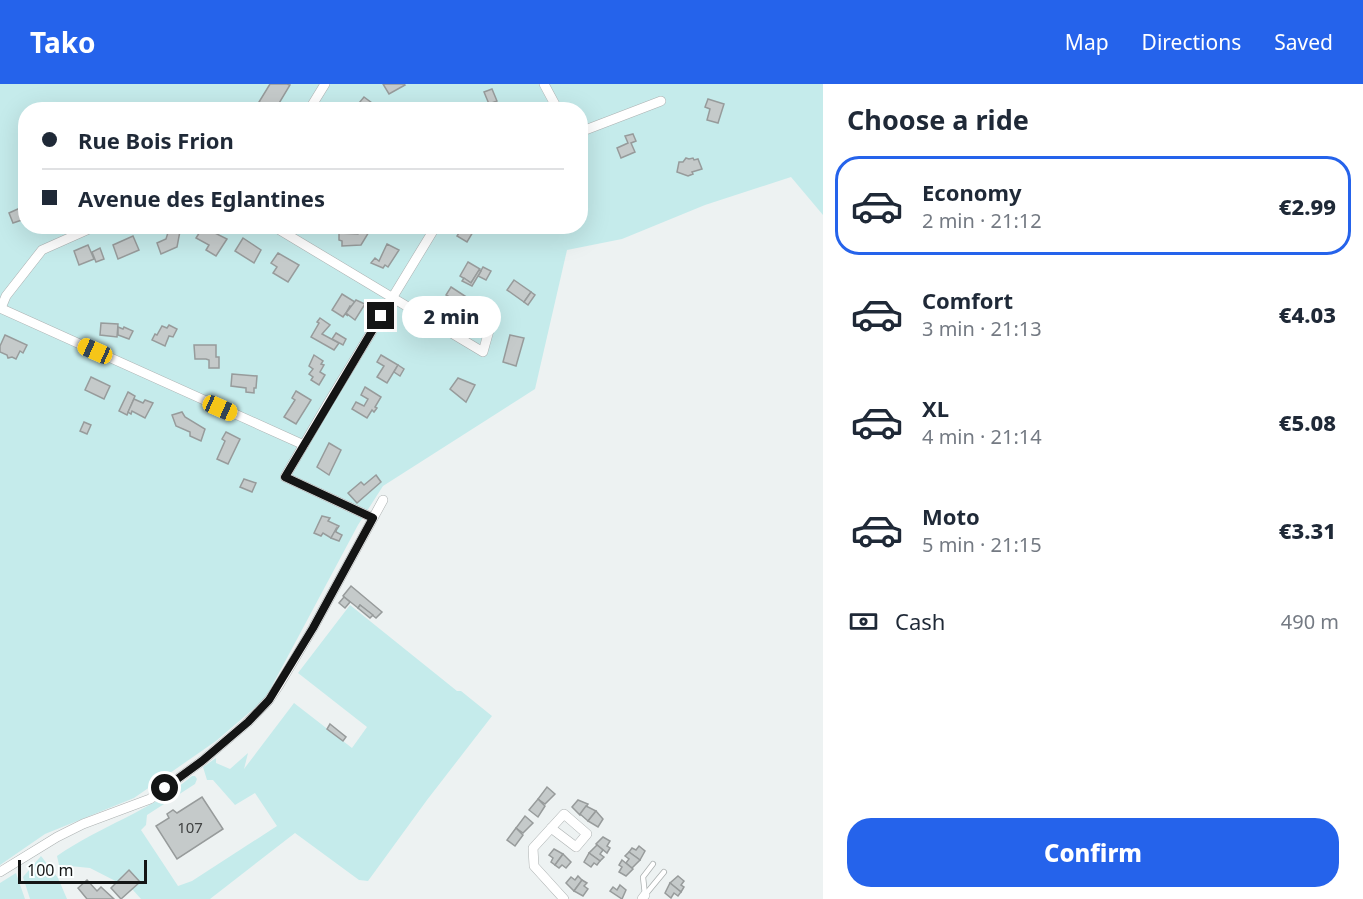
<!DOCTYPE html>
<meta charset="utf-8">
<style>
body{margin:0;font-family:"Noto Sans",sans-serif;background:#f6f6f7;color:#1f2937;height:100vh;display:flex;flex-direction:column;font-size:22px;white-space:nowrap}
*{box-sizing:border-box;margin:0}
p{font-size:20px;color:#747a83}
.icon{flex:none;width:33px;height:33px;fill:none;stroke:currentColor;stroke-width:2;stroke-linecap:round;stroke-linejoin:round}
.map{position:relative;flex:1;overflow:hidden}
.side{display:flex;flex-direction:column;background:#fff;width:540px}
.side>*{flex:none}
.top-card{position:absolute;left:18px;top:18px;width:570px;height:132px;border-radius:24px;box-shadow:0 6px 24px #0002;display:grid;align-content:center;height:132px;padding:0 24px;background:#fff}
.scale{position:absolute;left:18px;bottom:15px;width:129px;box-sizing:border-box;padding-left:6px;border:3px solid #141515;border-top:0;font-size:16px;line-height:21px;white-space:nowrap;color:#141515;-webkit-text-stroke:4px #fbffff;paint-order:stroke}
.end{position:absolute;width:27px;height:27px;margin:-14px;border:8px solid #141515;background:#fff;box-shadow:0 0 0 3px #fff}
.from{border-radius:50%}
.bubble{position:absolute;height:42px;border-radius:21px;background:#fff;box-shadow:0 6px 24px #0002;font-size:20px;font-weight:800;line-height:42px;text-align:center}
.car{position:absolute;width:18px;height:36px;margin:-18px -9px;border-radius:8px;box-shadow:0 0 4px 2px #0007;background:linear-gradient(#f5c518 24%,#345 0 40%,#f5c518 0 76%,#345 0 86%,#f5c518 0)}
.top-card b{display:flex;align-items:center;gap:21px;height:57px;font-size:22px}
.top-card b+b{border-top:2px solid #e0e1e3}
.top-card i{width:15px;height:15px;background:#1f2937}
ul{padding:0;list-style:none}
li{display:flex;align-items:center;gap:18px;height:99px;margin:0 12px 9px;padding:0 12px;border:3px solid transparent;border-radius:24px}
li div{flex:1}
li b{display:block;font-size:22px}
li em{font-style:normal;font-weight:800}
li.active{border-color:#2563eb}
li>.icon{width:54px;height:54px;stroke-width:1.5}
h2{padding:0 24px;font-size:27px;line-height:72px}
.pay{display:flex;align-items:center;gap:15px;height:66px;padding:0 24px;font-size:22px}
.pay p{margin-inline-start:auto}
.action{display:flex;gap:12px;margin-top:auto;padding:12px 24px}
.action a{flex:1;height:69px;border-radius:24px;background:#2563eb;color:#fff;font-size:24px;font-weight:800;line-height:69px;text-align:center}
header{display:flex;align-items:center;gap:36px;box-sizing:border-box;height:84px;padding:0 30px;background:#2563eb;color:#fff}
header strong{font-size:28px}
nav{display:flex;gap:33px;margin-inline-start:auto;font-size:21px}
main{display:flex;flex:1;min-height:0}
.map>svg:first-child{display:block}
</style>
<header>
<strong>Tako</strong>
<nav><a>Map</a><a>Directions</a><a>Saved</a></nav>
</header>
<main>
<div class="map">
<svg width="823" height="815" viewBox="0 0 823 815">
<rect width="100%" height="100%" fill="#edf2f2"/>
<g fill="#c5ebeb" fill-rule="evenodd">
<path d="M0,0H823V131L791,93L705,121L622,155L567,166L535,305L383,402L358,441L265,615L216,657L134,714L45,750L0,781ZM26,26H580V142H26Z"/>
<path d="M350,521L457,607H461L492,632L427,716L368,797L359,796L295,749L210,815H141L133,806L90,784L59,781L57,772C100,742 151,727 192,692H195L197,695L195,700L147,731L146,741L141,746L178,802L192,797L277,742L255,709L235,721L213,696H207L203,683L216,674V679L230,685L248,669L244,685L294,619L352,664L367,643L298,589Z"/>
<polygon points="41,772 58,794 67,815 30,815 23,793"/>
<polygon points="16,789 25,815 0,815 0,799"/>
</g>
<g fill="#c5caca" stroke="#979b9b" stroke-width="1.5">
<polygon points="287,0 290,1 275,26 259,18 270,0"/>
<polygon points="383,0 404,0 405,1 389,10"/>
<polygon points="492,5 497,17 489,20 484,8"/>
<polygon points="364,13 372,19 368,26 353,26 356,21 361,25 363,22 359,19"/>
<polygon points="708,15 724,20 718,39 707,36 710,25 705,23"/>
<polygon points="633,50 636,57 631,59 635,68 621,74 617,64 628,59 625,52"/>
<polygon points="686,74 689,75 693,74 694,76 698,75 702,85 692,88 693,90 688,92 677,88 679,78 683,78"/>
<polygon points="20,124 26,124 25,135 13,139 9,129"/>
<polygon points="170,142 181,142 177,163 161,170 157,159 166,155"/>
<polygon points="362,142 372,143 361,161 342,162 342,157 339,156 339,149 358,150"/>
<polygon points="463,142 476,143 467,158 457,152"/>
<polygon points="203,143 227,155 216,172 206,166 209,161 196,154"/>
<polygon points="133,152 139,166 118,175 113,161"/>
<polygon points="243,154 261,166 254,179 235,167"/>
<polygon points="387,160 399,166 388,183 385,181 383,184 371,179 375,174 379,177"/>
<polygon points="88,161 94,175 79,181 74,167"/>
<polygon points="100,164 104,175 96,178 92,168"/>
<polygon points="278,169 299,181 288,198 273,189 277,183 271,179"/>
<polygon points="468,178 480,185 471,199 460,192"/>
<polygon points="483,183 491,187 486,196 478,192"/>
<polygon points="479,186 481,187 472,202 462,197 464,194 471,199"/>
<polygon points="514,196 531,208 524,218 507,206"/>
<polygon points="451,203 468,214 457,233 446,226 453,215 446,211"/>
<polygon points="531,208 535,211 528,221 524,218"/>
<polygon points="342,210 355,218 352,223 350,222 346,229 348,232 345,230 343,233 332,226"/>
<polygon points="356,216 365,220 355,236 346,229"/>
<polygon points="320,234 330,241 322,250 339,259 334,266 311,253 319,239 317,238"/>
<polygon points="101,239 118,240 117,253 100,251"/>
<polygon points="169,241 177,245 173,253 169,252 165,262 152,256 155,250 157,251 162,242 167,244"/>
<polygon points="118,243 123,245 124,243 133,247 129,255 118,251"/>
<polygon points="336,249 346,255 343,261 332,255"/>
<polygon points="5,251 27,261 23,269 20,267 16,275 12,273 8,274 7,271 0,268 0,262"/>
<polygon points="510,251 524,254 516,282 503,278"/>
<polygon points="194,261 216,261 216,273 219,273 219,284 209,284 209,276 206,275 195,275"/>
<polygon points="314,271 323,277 321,280 324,281 320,288 325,291 319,301 311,296 313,293 309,290 313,285 309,282"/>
<polygon points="381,271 398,281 387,299 377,293 384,282 377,278"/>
<polygon points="398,281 404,285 400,292 394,288"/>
<polygon points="232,290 257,292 256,304 254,304 254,309 246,308 246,304 231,302"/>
<polygon points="91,293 110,302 104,315 85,306"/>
<polygon points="458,294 475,301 466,318 450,305"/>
<polygon points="365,303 381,313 375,323 377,324 374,328 372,326 367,334 352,325 356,318 364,322 368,315 361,311"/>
<polygon points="296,307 311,316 296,340 284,333 295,316 292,314"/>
<polygon points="128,308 135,312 127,331 119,327"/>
<polygon points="134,315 143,319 145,316 153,319 145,334 132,327 131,330 128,328"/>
<polygon points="182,328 185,333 205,345 201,357 190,352 190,348 176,342 172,331"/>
<polygon points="84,338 91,341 87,350 80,347"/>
<polygon points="226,348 240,355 228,380 217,375 225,357 222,355"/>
<polygon points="329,359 341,366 329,391 317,383"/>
<polygon points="376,391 381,398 357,419 348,409 361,398 364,401"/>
<polygon points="244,395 256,399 252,408 240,403"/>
<polygon points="322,432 330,434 328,437 339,442 331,454 323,449 321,452 314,449"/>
<polygon points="336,445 336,448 342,451 339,457 331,454"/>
<polygon points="351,502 382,528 376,534 360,521 358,524 343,512"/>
<polygon points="344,513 350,518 345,524 339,519"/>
<polygon points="360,521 373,531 370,534 358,524"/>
<polygon points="330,640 346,653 343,657 327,645"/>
<polygon points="547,703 555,710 545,720 538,715"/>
<polygon points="202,713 223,745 177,775 156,742 169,734 167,730 173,726 177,729"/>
<polygon points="538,715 545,722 538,733 529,726"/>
<polygon points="578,716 588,720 580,731 572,723"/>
<polygon points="586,722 596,727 588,737 580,730"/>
<polygon points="596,727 603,735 598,743 588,737"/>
<polygon points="525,732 533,739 523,749 516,744"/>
<polygon points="516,744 523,751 515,762 507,756"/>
<polygon points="603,753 610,757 607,762 610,764 607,769 596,760"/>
<polygon points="597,761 603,766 600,770 604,773 600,777 589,769"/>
<polygon points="639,762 645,767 640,776 629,768 632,764 636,766"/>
<polygon points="554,765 563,770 555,781 551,778 553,774 549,771"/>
<polygon points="629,768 640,776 632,784 626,779 629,775 625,772"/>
<polygon points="589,769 600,777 597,781 594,779 591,783 584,778"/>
<polygon points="563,770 571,778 566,784 562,781 559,784 555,781"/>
<polygon points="622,776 633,785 626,792 619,788 622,783 619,781"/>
<polygon points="129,786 140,798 121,815 111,804"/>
<polygon points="578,792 582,796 574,807 566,799 571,793 575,796"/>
<polygon points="678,792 684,797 681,801 684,803 681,808 670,799"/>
<polygon points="87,796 97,807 101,803 114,815 87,815 78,804"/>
<polygon points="582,796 587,799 584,802 588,805 583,812 574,807"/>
<polygon points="670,799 681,808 678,812 674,809 671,814 665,809"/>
<polygon points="620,801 626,806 622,815 610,807 613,803 617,806"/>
</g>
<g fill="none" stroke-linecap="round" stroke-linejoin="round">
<g stroke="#acb1b1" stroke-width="6">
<g id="service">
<polyline points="645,811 643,793 653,780"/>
<polyline points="645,811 664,788"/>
</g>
</g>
<g stroke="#acb1b1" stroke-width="10">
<g id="minor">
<polyline points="544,0 558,26"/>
<polyline points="309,26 325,0"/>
<polyline points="580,48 661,17"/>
<polyline points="273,142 483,268 490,243"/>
<polyline points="0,224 304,361"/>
<polyline points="1,224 6,212 42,166 96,142"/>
<polyline points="373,434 285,393 327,321 436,142"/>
<polyline points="551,744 576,763 587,750 564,730 533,764 534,782 564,815"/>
<polyline points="0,788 57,753 83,740 150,715 202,677 248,638 269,616 279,601 313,544 383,416"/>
<polyline points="642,815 645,811"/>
</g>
</g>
<use href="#service" stroke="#fff" stroke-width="4.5"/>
<use href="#minor" stroke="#fff" stroke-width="9"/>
</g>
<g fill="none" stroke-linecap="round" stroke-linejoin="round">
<polyline stroke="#141515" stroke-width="8" points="165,704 202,677 248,638 269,616 313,544 373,434 285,393 381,232"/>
</g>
<g text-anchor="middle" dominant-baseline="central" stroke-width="6" stroke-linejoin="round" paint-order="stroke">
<g font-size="15" fill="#404242">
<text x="190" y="743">107</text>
</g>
</g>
</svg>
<div class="scale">100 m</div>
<i class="end from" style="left:165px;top:704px"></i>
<i class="end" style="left:381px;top:232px"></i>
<div class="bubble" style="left:402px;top:212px;width:99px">2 min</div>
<i class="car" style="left:95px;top:267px;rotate:294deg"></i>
<i class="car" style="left:220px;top:324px;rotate:114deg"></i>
<div class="top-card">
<b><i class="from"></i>Rue Bois Frion</b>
<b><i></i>Avenue des Eglantines</b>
</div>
</div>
<section class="side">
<h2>Choose a ride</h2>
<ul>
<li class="active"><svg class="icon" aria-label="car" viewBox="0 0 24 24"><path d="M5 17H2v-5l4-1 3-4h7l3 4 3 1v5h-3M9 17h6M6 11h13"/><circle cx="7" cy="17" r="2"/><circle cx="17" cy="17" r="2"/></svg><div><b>Economy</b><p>2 min · 21:12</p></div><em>€2.99</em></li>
<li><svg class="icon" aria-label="car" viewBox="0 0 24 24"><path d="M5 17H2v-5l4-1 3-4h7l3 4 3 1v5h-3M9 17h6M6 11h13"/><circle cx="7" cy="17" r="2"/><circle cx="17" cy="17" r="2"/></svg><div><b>Comfort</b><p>3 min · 21:13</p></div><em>€4.03</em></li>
<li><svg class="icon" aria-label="car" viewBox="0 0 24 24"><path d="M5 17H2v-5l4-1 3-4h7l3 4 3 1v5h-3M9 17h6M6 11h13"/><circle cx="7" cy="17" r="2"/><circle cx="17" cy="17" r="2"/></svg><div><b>XL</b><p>4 min · 21:14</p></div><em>€5.08</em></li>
<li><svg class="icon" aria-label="car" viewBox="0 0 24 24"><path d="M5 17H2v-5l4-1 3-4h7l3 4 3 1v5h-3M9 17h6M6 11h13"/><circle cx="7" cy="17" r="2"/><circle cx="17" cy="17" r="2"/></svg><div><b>Moto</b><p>5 min · 21:15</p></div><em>€3.31</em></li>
</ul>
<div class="pay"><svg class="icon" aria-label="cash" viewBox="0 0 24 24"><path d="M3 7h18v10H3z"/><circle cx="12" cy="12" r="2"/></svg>Cash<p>490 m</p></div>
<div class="action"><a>Confirm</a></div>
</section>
</main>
